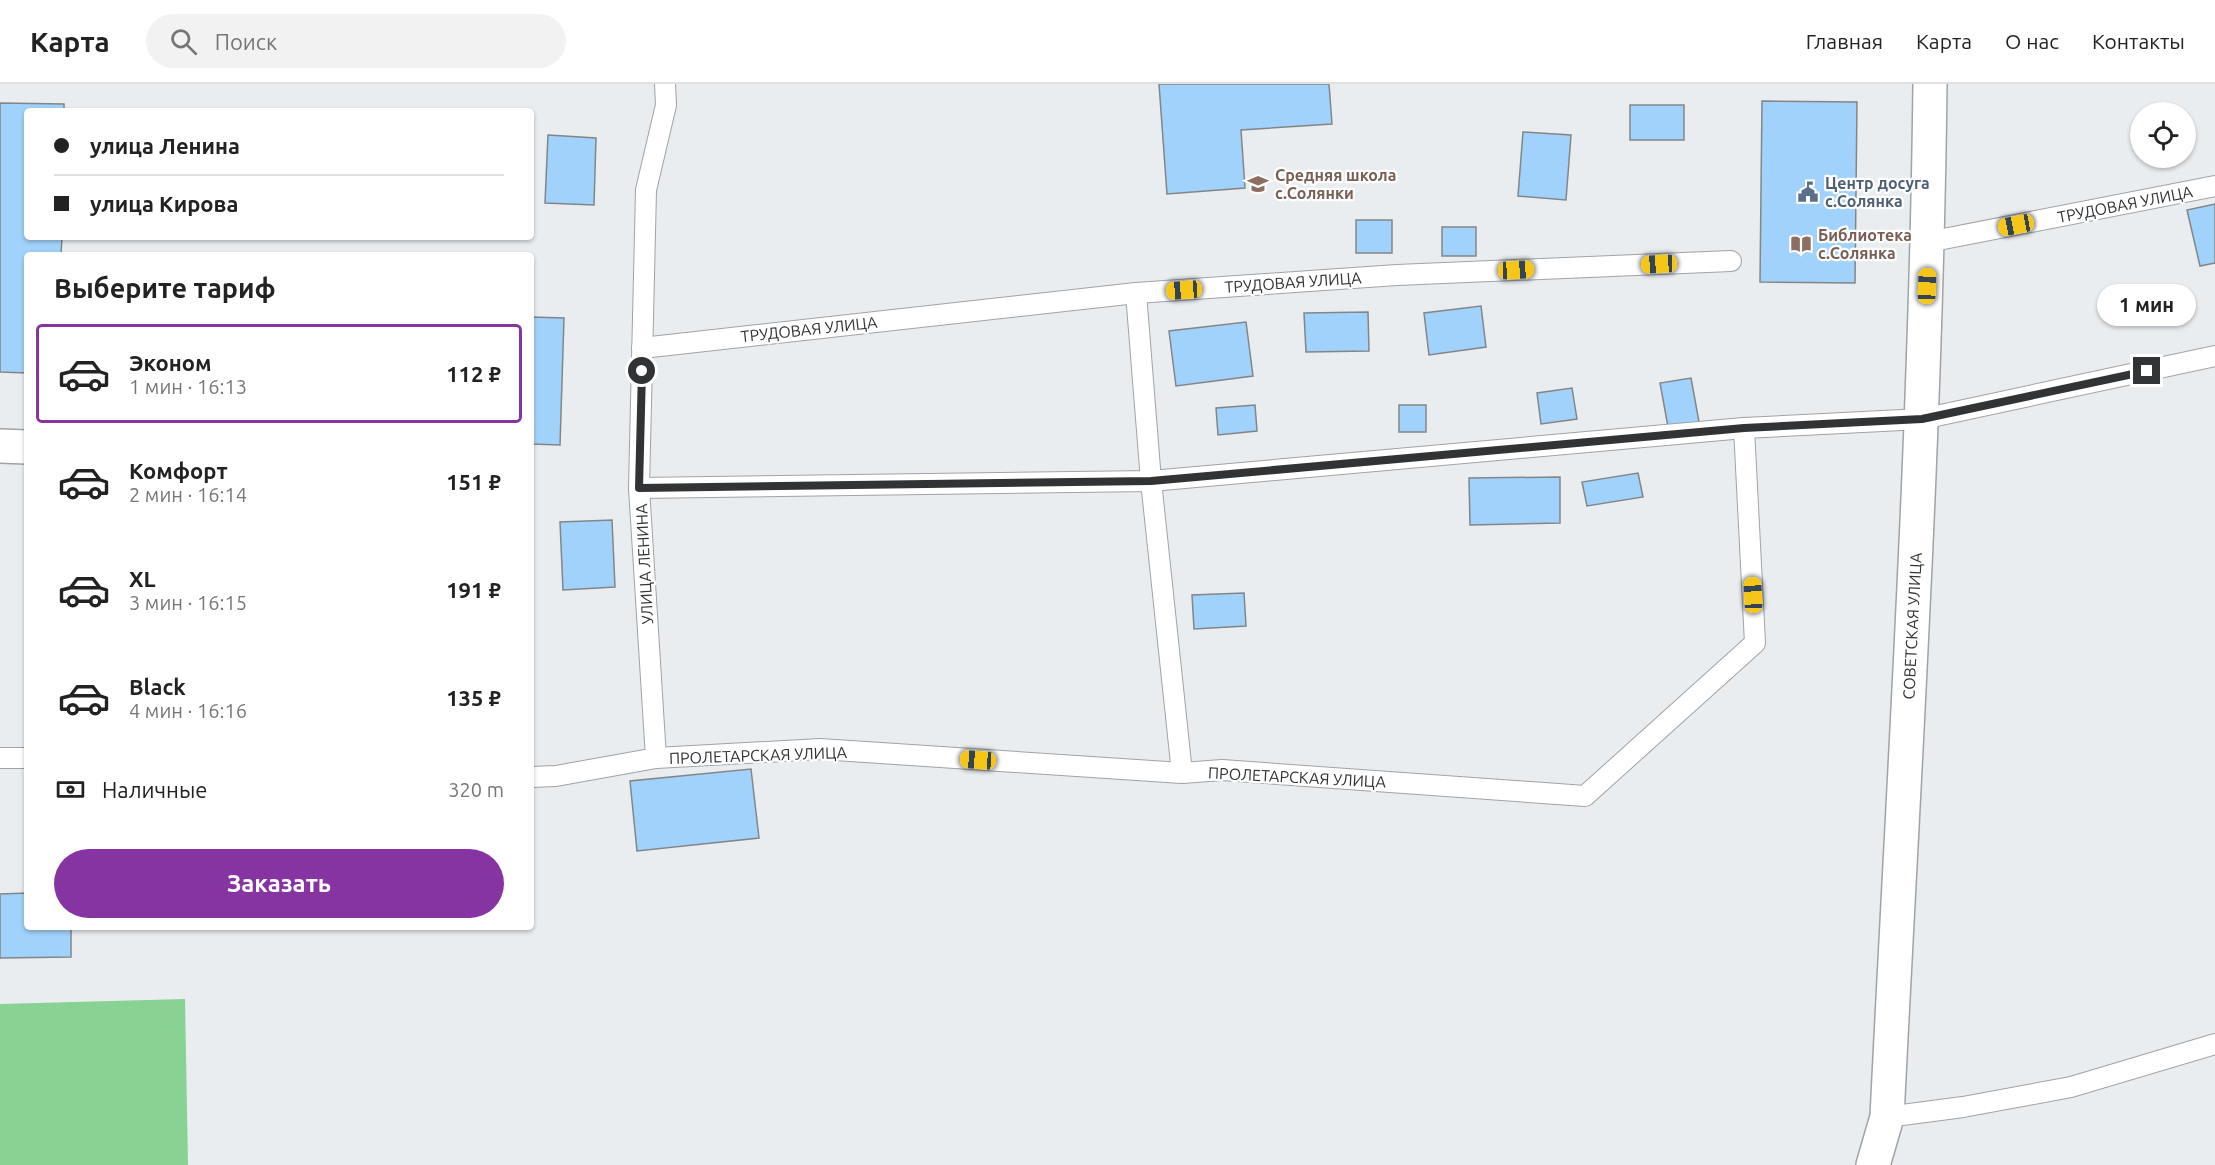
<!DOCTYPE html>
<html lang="ru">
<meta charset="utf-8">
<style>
body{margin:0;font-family:Ubuntu,sans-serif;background:#f2f2f2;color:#222;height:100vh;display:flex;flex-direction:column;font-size:22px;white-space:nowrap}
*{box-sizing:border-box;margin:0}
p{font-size:20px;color:#767676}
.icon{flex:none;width:33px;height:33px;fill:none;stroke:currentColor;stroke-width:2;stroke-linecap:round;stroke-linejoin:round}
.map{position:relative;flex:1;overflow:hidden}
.details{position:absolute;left:24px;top:168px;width:510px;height:678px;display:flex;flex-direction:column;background:#fff;border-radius:6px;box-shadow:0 2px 4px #0004}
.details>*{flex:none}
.banner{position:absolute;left:24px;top:24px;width:510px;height:132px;border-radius:6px;box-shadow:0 2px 4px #0004;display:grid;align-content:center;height:132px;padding:0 30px;background:#fff}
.fabs{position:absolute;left:2130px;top:18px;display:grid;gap:12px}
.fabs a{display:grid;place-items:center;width:66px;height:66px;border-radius:50%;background:#fff;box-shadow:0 2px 4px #0004;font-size:30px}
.end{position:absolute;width:27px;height:27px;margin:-14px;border:8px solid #323334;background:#fff;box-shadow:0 0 0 3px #fff}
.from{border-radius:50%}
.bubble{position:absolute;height:42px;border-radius:21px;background:#fff;box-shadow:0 2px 4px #0004;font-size:20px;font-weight:700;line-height:42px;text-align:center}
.car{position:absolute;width:18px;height:36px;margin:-18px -9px;border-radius:8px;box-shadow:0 0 4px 2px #0007;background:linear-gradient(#f5c518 24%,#345 0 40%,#f5c518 0 76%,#345 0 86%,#f5c518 0)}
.banner b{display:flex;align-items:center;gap:21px;height:57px;font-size:22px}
.banner b+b{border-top:2px solid #e0e0e0}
.banner i{width:15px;height:15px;background:#222}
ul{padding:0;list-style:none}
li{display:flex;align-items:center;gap:18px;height:99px;margin:0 12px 9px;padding:0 18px;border:3px solid transparent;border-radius:6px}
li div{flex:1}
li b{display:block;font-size:22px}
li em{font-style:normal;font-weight:700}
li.on{border-color:#8734a3}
li>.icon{width:54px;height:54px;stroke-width:1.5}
h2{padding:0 30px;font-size:27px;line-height:72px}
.pay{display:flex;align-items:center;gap:15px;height:66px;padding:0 30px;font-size:22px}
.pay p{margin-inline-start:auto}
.primary-button{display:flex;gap:12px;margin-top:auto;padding:12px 30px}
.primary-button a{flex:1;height:69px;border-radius:36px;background:#8734a3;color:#fff;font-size:24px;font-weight:700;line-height:69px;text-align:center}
header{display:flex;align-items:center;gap:36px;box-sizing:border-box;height:84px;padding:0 30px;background:#fff;border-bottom:2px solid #e0e0e0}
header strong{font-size:28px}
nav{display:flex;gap:33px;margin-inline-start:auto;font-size:21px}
.search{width:420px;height:54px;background:#f2f2f2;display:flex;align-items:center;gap:15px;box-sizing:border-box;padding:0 21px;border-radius:33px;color:#767676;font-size:22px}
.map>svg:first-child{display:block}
</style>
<header>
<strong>Карта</strong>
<div class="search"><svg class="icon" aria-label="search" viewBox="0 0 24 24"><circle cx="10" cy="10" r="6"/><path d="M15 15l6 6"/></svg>Поиск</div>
<nav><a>Главная</a><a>Карта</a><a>О нас</a><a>Контакты</a></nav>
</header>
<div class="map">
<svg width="2215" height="1081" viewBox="0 0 2215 1081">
<rect width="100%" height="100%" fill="#e9edef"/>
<polygon fill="#88d294" points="185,915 188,1081 0,1081 0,920"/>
<g fill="#a1d2fb" stroke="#838688" stroke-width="1.5">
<polygon points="1159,0 1329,0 1332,40 1241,46 1245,104 1167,110"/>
<polygon points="1762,17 1857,18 1855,199 1760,198"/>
<polygon points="0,19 64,20 64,27 27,27 27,153 62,153 61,171 27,171 27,289 0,288"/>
<rect x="1630" y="21" width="54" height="35"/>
<polygon points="1523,48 1571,51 1566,116 1518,112"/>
<polygon points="548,51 596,54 594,121 545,119"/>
<polygon points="2215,120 2215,179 2200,182 2187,126"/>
<rect x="1356" y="136" width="36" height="33"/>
<rect x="1442" y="143" width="34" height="29"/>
<polygon points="1481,222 1486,263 1429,271 1424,229"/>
<polygon points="1368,228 1369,267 1306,268 1304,229"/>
<polygon points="531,233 564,234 560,361 531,360"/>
<polygon points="1246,238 1253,292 1176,302 1169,247"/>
<polygon points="1691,294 1699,338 1668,343 1660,299"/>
<polygon points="1572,304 1577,335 1541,340 1537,309"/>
<polygon points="1255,321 1257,347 1218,351 1216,324"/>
<rect x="1399" y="321" width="27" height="27"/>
<polygon points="1638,389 1643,413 1587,422 1582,398"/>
<polygon points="1560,393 1560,439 1470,441 1469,394"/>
<polygon points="612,436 615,503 563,506 560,438"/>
<polygon points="1244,509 1246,542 1194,545 1192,511"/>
<polygon points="751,685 759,754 637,767 630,697"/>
<polygon points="27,809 27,843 71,843 71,873 0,874 0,810"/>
</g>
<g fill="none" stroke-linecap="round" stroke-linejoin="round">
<g stroke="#a0a3a6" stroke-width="22">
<g id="lane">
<polyline points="1928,158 2215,102"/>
<polyline points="1136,209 1151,397 1182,689"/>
<polyline points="642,264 1136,209 1397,191 1731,177"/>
<polyline points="639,404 1151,397 1744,344 1922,335 2215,272"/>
<polyline points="0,674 27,674"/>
<polyline points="656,674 639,404 646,106 666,21 665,0"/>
<polyline points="531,693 556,692 656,674 820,665 1182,689 1222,686 1585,712 1755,559 1744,344"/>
<polyline points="1887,1033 1963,1023 2071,1003 2215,960"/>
</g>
</g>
<g stroke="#a0a3a6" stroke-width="36">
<g id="street">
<polyline points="0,362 27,363"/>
<path d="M1873,1081L1887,1033C1904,689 1926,345 1930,0"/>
</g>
</g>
<use href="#lane" stroke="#fff" stroke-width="20"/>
<use href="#street" stroke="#fff" stroke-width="33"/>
</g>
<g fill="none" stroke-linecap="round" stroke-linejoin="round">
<polyline stroke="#323334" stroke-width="8" points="642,287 639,404 1151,397 1744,344 1922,335 2147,287"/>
</g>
<defs>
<g id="school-bare" transform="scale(1.62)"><path d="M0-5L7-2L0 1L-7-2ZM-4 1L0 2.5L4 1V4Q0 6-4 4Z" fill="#8d6e63" stroke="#fff" stroke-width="2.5" paint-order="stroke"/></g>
<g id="civic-bare" transform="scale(1.62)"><path d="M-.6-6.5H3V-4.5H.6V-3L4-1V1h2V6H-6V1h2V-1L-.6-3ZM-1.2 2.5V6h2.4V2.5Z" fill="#5c6f8a" stroke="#fff" stroke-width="2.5" paint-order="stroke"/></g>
<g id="library-bare" transform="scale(1.62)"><path d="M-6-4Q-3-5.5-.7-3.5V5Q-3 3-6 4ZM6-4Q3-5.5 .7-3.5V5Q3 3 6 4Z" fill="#8d6e63" stroke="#fff" stroke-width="2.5" paint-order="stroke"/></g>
</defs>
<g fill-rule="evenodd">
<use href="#school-bare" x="1258" y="100"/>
<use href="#civic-bare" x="1808" y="108"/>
<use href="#library-bare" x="1801" y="160"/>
</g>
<g text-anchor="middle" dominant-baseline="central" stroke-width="4.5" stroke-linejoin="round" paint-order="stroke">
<g font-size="16" font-weight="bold" fill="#785e54" stroke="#fff" text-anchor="start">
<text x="1275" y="91">Средняя школа<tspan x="1275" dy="18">с.Солянки</tspan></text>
<text x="1818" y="151">Библиотека<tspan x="1818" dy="18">с.Солянка</tspan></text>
</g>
<g font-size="16" font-weight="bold" fill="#4e5e75" stroke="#fff" text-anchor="start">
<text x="1825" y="99">Центр досуга<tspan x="1825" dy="18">с.Солянка</tspan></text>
</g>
<g font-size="16" fill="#323334" stroke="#fff">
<text transform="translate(2125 120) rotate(-11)">ТРУДОВАЯ УЛИЦА</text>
<text transform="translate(1293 198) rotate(-4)">ТРУДОВАЯ УЛИЦА</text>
<text transform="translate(809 245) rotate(-6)">ТРУДОВАЯ УЛИЦА</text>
<text transform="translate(644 480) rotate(-93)">УЛИЦА ЛЕНИНА</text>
<text transform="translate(1912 542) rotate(-87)">СОВЕТСКАЯ УЛИЦА</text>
<text transform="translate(758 671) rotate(-2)">ПРОЛЕТАРСКАЯ УЛИЦА</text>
<text transform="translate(1297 693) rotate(3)">ПРОЛЕТАРСКАЯ УЛИЦА</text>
</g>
</g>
</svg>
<div class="fabs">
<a><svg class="icon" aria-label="locate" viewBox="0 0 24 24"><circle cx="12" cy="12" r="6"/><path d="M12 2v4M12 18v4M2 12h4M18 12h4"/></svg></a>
</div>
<i class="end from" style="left:642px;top:287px"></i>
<i class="end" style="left:2147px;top:287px"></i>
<div class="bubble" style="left:2097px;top:200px;width:99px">1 мин</div>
<i class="car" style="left:2016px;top:141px;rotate:259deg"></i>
<i class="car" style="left:1659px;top:180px;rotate:267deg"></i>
<i class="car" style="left:1516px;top:186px;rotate:87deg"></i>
<i class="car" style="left:1927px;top:202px;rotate:2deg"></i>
<i class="car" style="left:1184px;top:206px;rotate:266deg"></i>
<i class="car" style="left:1753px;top:511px;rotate:357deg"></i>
<i class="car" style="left:978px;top:676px;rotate:274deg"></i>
<div class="banner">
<b><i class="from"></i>улица Ленина</b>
<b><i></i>улица Кирова</b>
</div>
<section class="details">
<h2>Выберите тариф</h2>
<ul>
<li class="on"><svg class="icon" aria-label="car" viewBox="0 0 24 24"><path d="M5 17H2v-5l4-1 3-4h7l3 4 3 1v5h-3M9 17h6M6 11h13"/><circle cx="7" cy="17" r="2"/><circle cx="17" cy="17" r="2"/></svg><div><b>Эконом</b><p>1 мин · 16:13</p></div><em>112 ₽</em></li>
<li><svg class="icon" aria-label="car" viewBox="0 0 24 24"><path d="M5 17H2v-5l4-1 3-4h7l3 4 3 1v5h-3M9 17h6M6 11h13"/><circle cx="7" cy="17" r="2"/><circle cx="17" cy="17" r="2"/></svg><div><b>Комфорт</b><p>2 мин · 16:14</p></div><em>151 ₽</em></li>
<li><svg class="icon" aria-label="car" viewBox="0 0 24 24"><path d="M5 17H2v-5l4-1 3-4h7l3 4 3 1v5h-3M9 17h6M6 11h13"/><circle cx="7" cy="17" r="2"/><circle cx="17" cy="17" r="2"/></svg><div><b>XL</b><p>3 мин · 16:15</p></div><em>191 ₽</em></li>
<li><svg class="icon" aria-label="car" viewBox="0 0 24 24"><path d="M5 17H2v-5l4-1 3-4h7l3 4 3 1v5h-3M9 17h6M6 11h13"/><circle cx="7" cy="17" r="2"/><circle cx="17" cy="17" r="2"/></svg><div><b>Black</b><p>4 мин · 16:16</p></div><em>135 ₽</em></li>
</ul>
<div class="pay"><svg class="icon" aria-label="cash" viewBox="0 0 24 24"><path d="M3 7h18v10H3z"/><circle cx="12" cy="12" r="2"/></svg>Наличные<p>320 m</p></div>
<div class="primary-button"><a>Заказать</a></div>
</section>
</div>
